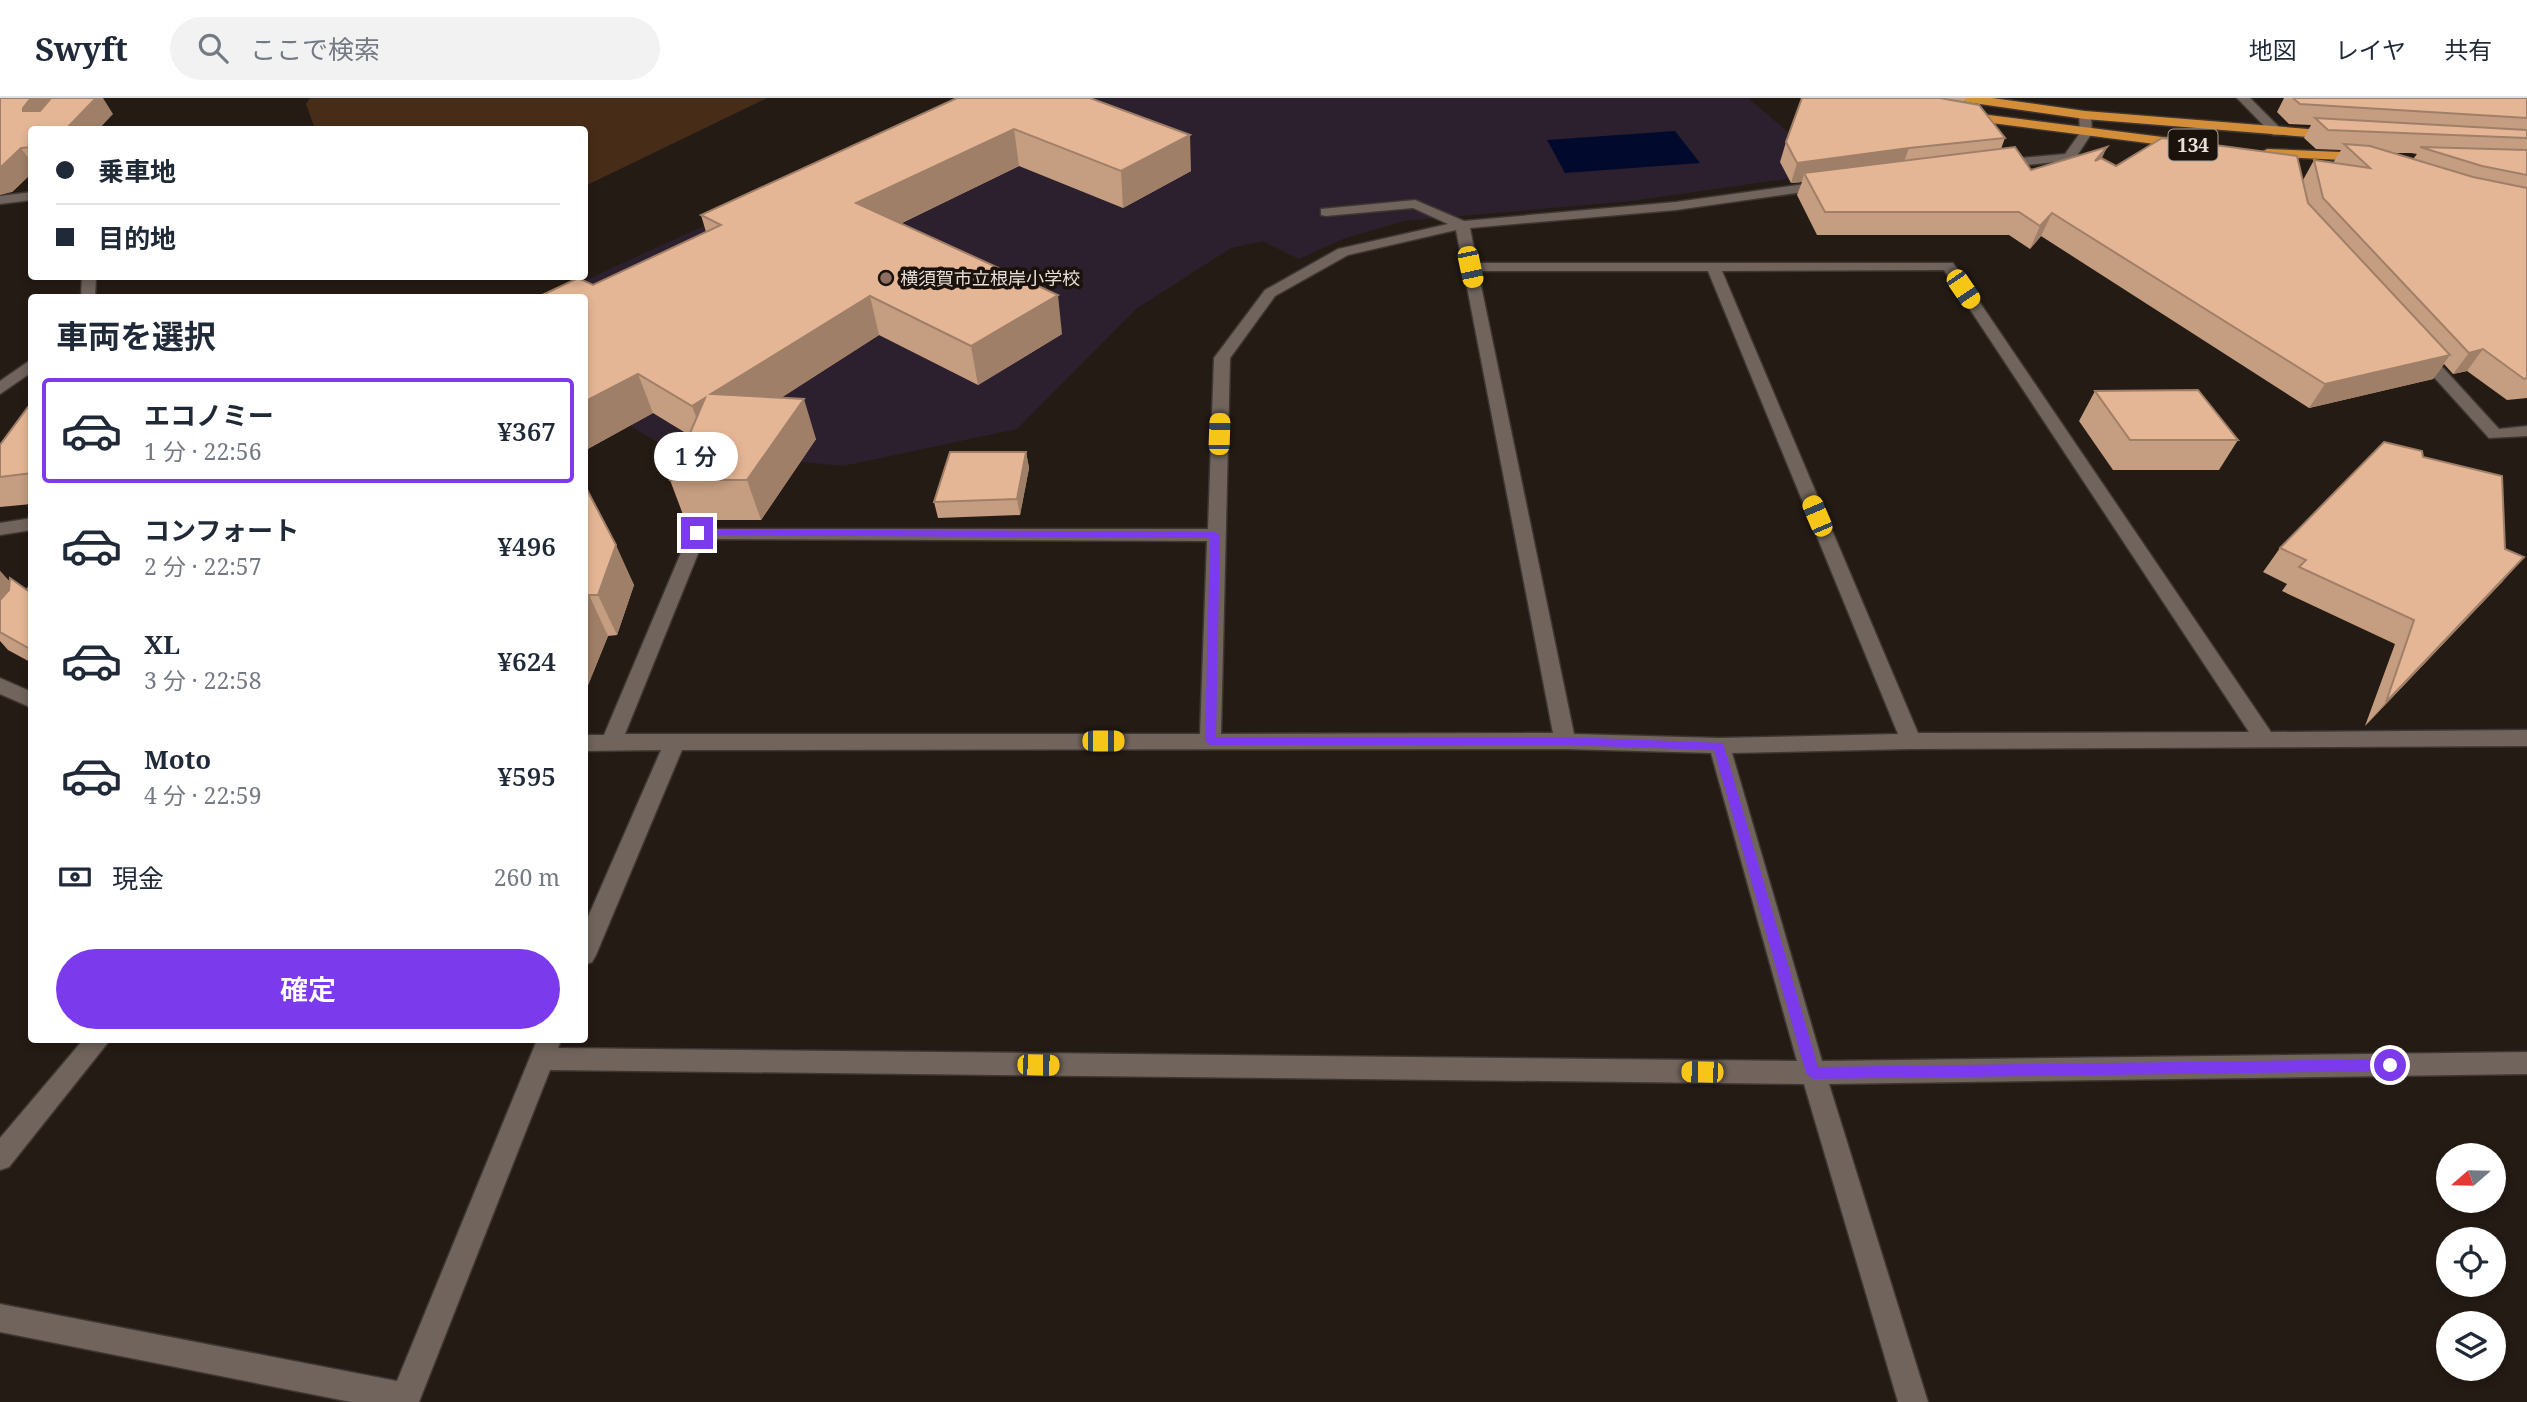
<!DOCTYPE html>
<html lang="ja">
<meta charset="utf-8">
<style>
body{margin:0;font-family:"Noto Serif","Noto Sans JP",serif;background:#f2f2f3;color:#1f2937;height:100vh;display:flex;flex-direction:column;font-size:26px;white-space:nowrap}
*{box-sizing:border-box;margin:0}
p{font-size:23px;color:#747a83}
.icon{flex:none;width:38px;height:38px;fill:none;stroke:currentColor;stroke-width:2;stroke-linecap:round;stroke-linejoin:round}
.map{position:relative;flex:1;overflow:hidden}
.drawer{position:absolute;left:28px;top:196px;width:560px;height:749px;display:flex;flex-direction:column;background:#fff;border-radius:7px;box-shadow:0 4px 10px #0003}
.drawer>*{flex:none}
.banner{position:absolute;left:28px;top:28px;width:560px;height:154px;border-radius:7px;box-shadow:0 4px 10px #0003;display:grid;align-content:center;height:154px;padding:0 28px;background:#fff}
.needle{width:46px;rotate:250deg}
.buttons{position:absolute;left:2436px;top:1045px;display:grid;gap:14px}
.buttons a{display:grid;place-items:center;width:70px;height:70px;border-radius:50%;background:#fff;box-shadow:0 4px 10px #0003;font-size:35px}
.end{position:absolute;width:32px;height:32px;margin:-16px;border:9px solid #7c3aed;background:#fff;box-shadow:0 0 0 4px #fff}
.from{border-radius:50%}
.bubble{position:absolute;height:49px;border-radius:24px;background:#fff;box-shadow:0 4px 10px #0003;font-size:23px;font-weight:600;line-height:49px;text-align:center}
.car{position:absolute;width:21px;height:42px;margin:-21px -10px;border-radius:9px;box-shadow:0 0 5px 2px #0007;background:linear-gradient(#f5c518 24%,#345 0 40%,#f5c518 0 76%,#345 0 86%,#f5c518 0)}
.banner b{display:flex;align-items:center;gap:24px;height:66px;font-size:26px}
.banner b+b{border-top:2px solid #e0e1e3}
.banner i{width:18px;height:18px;background:#1f2937}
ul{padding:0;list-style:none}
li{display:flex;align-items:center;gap:21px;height:105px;margin:0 14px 10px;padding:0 14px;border:4px solid transparent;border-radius:7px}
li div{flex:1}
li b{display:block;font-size:26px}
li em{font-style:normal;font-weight:600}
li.active{border-color:#7c3aed}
li>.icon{width:63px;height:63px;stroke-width:1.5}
h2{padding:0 28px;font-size:32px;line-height:84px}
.pay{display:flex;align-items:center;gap:18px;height:77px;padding:0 28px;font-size:26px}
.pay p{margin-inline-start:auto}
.cta{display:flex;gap:14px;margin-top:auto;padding:14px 28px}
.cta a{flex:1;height:80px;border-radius:42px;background:#7c3aed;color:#fff;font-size:28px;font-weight:600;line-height:80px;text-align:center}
header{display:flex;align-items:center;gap:42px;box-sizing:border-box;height:98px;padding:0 35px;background:#fff;border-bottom:2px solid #e0e1e3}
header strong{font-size:33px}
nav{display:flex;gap:38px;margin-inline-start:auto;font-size:24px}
.search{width:490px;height:63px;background:#f2f2f3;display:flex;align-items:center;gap:18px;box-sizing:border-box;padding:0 24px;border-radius:38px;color:#747a83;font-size:26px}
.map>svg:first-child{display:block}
</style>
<header>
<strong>Swyft</strong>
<div class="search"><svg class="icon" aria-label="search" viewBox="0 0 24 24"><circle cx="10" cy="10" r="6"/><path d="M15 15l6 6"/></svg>ここで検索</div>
<nav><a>地図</a><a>レイヤ</a><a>共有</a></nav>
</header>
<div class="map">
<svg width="2527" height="1304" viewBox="0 0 2527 1304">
<rect width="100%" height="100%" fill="#251b15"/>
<polygon fill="#2c202e" points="982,0 1744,0 1749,1 1835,74 1631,103 1404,123 1343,141 1299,161 1263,143 1231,150 1136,211 1017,331 843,368 667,350 585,300 584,200 547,200"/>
<polygon fill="#472c18" points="310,0 767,0 585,88 584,32 315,31 306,6"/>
<polygon fill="#010a2c" points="1675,33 1700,65 1565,75 1547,42"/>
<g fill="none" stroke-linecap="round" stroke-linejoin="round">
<g stroke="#3e3632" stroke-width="3">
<g id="minor">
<polygon points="2237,0 2250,0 2281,31 2281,37 2273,37"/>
<polygon points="2085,13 2091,17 2092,35 2074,62 1998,70 1991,66 1998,62 2065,56 2080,35 2079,17"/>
<path d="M1827,83L1832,84V90L1676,112L1470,130L1477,165H1953L2271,634L2527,632V648L1911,651L1732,655L1822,963L2527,954V976L1829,986L1928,1304H1898L1804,986L550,972L419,1304H351L0,1234V1206L397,1283L537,942H561L558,950L1797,963L1711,655L1565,651L682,652L596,857L592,864L584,867V828L661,652L584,653V637H604L691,431H1208L1214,260L1265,192L1338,151L1448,126L1413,110L1326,118L1321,117V111L1415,102L1464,123L1676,104ZM1456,132L1553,635L1221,636L1230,260L1275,198L1348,157ZM1944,172L2249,634L1918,635L1722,173ZM1478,173H1708L1898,636L1719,640L1574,636ZM704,441L1207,443L1200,636H625Z"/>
<polygon points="32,94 32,102 0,106 0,98"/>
<polygon points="82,178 96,178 95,200 81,200"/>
<polygon points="2419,248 2425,250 2499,331 2527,328 2527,338 2489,340 2413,256 2411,253 2413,250"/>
<polygon points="32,261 32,274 0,296 0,283"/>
<polygon points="32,420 32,432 0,437 0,425"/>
<polygon points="0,580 32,594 32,610 0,596"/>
<polygon points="83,942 110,942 9,1069 0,1072 0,1040"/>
</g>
</g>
<g stroke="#3e3632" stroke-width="3">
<g id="highway">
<polygon points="1960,0 1992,0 2085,13 2333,33 2339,37 2333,41 2085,21 1966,4"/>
<polygon points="1965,14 2186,42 2192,46 2186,50 1961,21 1959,18"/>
<polygon points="2267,51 2364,55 2370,59 2364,63 2262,58 2261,55"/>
</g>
</g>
<use href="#minor" fill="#70645c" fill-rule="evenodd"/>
<use href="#highway" fill="#d58e38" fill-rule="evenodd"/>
</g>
<g fill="#c59d80" fill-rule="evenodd">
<polygon points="0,0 113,16 32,32 32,75 12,94"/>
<polygon points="957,0 1191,73 1123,110 1019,68 900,126 1062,236 978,287 879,237 782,299 816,341 761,422 685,422 670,382 689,337 653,315 584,353 584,200 593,187 706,134 701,117"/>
<path d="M1802,0H1966L1964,4L2005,40L2001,51L2031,72L2102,60L2116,68L2303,82L2314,62L2333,65L2341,52L2316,51L2304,40L2311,27L2289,26L2277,14L2284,0H2527V300L2507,302L2467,273L2453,276L2444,266L2433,281L2309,310L2041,138L2030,151L2009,137H1817L1797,97L1802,84L1791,85L1780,64L1786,44ZM2392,55H2411L2417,56L2413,61Z"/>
<polygon points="2095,293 2238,342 2219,372 2113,372 2079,323"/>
<polygon points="32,309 32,406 0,409 0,347"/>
<polygon points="1026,354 1029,370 1020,417 938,420 934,404"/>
<polygon points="2423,359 2503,483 2365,628 2395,546 2282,493 2287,486 2263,474 2280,450"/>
<polygon points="584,386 634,487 617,537 608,538 584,597"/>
<polygon points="0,473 10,484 27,492 32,483 32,565 8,552 0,543"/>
</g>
<g fill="#a07f68">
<polygon points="31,0 62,0 36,30 23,13 23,10"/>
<polygon points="96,0 103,0 113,16 98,32 65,32"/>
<polygon points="1014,31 1019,68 864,143 856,105"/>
<polygon points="1190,37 1191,73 1123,110 1121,73"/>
<polygon points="2107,49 2097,71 2095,63"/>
<polygon points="21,50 32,65 32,75 12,94 0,97 0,70"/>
<polygon points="1909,50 1902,69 1804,75 1802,84 1791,85 1797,65"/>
<polygon points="2052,115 2041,138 2030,151 2040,128"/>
<polygon points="1058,197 1062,236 978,287 971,248"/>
<polygon points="870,198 879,237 725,336 711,296"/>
<polygon points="2483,251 2467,273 2453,276 2469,255"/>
<polygon points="2450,257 2433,281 2309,310 2325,286"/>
<polygon points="638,276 653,315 584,353 584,304"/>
<polygon points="705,300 707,348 692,308"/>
<polygon points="804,301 816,341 761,422 747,382"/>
<polygon points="1026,354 1029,370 1020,417 1017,401"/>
<polygon points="616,447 634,487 617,537 598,497"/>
<polygon points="2524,459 2503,483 2365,628 2386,604"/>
<polygon points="0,473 22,498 0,527"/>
<polygon points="589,497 608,538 584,597 584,507"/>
</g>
<g fill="#e5b695" stroke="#a07f68" stroke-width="2">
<polygon points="0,0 31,0 23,10 23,13 40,13 51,0 96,0 65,32 32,32 32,49 21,50 0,70"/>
<polygon points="957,0 1090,0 1190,37 1121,73 1014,31 856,105 1058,197 971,248 870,198 711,296 804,301 747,382 670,382 705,300 692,308 638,276 584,304 584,200 536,200 578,180 593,187 721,127 701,117"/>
<polygon points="1802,0 1940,0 1979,7 2005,40 1909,50 1797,65 1786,44"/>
<polygon points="2293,0 2527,0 2527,20 2300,6"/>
<polygon points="2315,20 2527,32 2527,40 2328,32"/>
<polygon points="2162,40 2297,58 2308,105 2450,257 2325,286 2052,115 2040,128 2019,114 1825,114 1804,75 2015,49 2031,72 2107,49 2095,63 2101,60 2116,68"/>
<polygon points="2344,46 2370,48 2473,79 2527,90 2527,280 2524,281 2483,251 2469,255 2323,100 2314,62 2370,70"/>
<polygon points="2420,49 2527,52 2527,77 2482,68"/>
<polygon points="2198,292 2238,342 2130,342 2095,293"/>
<polygon points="28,309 32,309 32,375 0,379 0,347"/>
<polygon points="2384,344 2422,353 2423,359 2502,378 2505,451 2524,459 2386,604 2414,522 2299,469 2306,462 2280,450"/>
<polygon points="950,354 1026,354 1017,401 934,404"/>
<polygon points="584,386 616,447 598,497 589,497 584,507"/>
<polygon points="10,480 27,492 32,483 32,552 0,534 0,502 9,492"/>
</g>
<polygon fill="#7c3aed" points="697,431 1215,434 1220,437 1216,639 1565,639 1723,645 1818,969 2390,961 2396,967 2390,973 1813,981 1806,975 1714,652 1565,647 1210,647 1205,643 1210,440 694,437 692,435"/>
<circle fill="#8d6e63" stroke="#1c120c" stroke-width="2.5" cx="886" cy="180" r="7"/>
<g text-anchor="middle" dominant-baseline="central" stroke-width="7" stroke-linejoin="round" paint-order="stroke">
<g font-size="18" fill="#e6dfda" stroke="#1c120c" text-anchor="start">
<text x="900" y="180">横須賀市立根岸小学校</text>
</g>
<rect fill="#1c120c" stroke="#a9a29c" stroke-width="2" x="2168.5" y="31.5" width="49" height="31" rx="5"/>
<g font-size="19" font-weight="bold" fill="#e6dfda">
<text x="2193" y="47">134</text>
</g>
</g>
</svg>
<div class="buttons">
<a><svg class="needle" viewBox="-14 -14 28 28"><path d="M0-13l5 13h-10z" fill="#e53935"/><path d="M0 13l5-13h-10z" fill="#747a83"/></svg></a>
<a><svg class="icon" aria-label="locate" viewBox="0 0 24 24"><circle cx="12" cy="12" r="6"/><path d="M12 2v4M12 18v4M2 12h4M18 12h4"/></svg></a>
<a><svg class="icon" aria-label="layers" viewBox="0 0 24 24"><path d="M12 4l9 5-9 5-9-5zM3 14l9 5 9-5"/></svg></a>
</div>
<i class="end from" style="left:2390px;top:967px"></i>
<i class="end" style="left:697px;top:435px"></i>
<div class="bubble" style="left:654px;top:334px;width:84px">1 分</div>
<i class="car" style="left:1470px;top:169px;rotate:168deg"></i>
<i class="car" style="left:1963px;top:191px;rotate:146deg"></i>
<i class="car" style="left:1219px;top:336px;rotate:2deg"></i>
<i class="car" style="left:1817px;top:418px;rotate:337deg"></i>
<i class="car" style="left:1103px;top:643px;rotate:90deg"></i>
<i class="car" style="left:1038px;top:967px;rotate:91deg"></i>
<i class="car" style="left:1702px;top:974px;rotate:271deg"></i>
<div class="banner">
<b><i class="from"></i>乗車地</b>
<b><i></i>目的地</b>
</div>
<section class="drawer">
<h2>車両を選択</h2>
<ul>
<li class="active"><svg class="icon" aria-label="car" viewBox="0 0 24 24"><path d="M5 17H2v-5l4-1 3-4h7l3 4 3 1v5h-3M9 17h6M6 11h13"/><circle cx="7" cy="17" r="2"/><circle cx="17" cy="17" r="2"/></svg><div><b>エコノミー</b><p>1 分 · 22:56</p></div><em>¥367</em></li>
<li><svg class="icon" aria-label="car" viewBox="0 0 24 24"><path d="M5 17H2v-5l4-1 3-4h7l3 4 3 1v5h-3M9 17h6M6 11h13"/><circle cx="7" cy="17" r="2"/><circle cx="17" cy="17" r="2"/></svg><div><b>コンフォート</b><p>2 分 · 22:57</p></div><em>¥496</em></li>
<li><svg class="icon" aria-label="car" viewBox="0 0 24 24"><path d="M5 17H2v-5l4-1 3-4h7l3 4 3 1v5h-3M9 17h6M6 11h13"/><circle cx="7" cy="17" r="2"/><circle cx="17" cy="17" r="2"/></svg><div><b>XL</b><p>3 分 · 22:58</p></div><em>¥624</em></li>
<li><svg class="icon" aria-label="car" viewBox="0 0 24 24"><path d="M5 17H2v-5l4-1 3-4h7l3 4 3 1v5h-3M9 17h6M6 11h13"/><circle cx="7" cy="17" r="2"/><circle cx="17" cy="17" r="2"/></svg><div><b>Moto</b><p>4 分 · 22:59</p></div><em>¥595</em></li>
</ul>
<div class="pay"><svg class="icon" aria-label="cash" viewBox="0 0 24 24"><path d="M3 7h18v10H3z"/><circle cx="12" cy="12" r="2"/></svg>現金<p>260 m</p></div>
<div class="cta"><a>確定</a></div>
</section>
</div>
